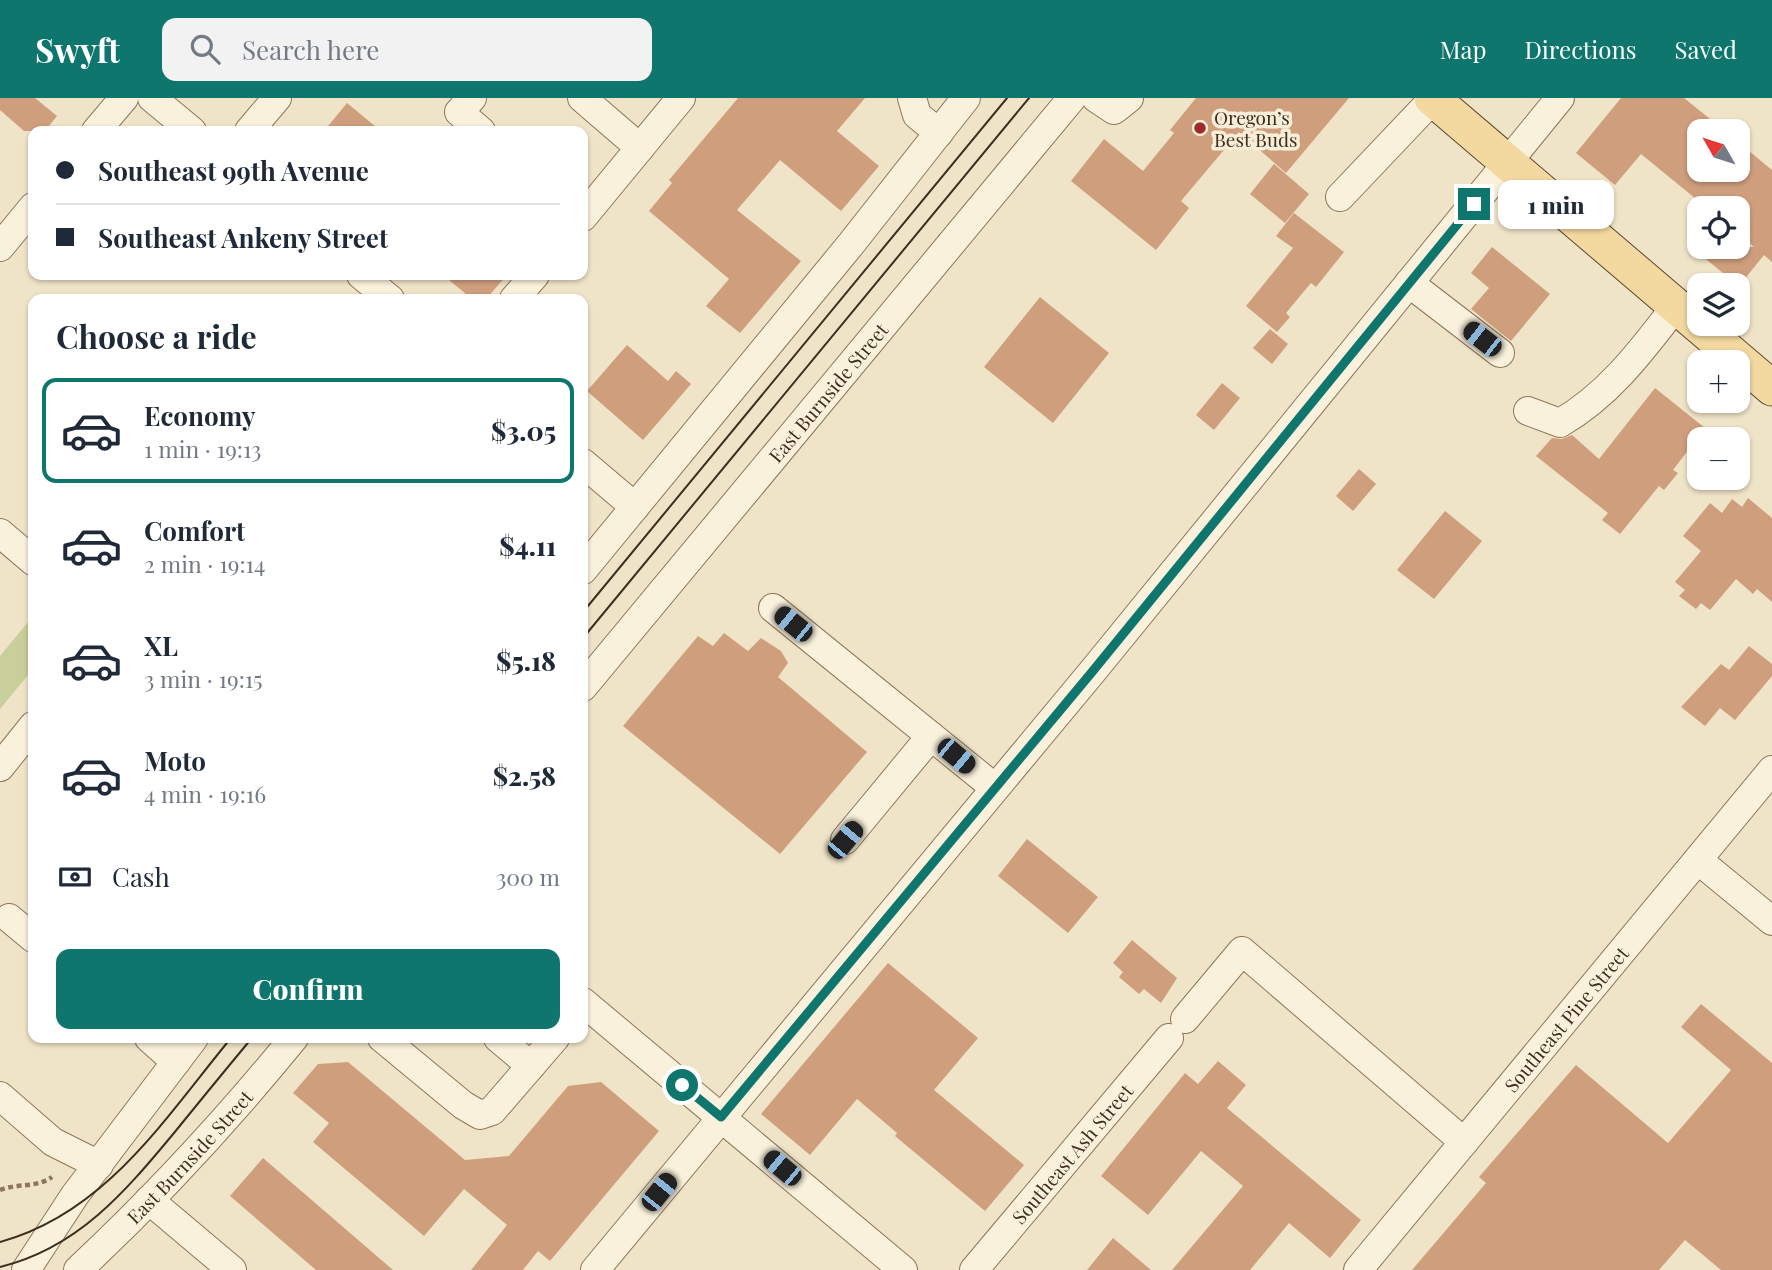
<!DOCTYPE html>
<meta charset="utf-8">
<style>
body{margin:0;font-family:"Playfair Display",serif;background:#f2f2f3;color:#1f2937;height:100vh;display:flex;flex-direction:column;font-size:26px;white-space:nowrap}
*{box-sizing:border-box;margin:0}
p{font-size:23px;color:#747a83}
.icon{flex:none;width:38px;height:38px;fill:none;stroke:currentColor;stroke-width:2;stroke-linecap:round;stroke-linejoin:round}
.map{position:relative;flex:1;overflow:hidden}
.details{position:absolute;left:28px;top:196px;width:560px;height:749px;display:flex;flex-direction:column;background:#fff;border-radius:14px;box-shadow:0 2px 5px #0004}
.details>*{flex:none}
.guide{position:absolute;left:28px;top:28px;width:560px;height:154px;border-radius:14px;box-shadow:0 2px 5px #0004;display:grid;align-content:center;height:154px;padding:0 28px;background:#fff}
.needle{width:46px;rotate:309deg}
.fabs{position:absolute;left:1687px;top:21px;display:grid;gap:14px}
.fabs a{display:grid;place-items:center;width:63px;height:63px;border-radius:14px;background:#fff;box-shadow:0 2px 5px #0004;font-size:35px}
.end{position:absolute;width:32px;height:32px;margin:-16px;border:9px solid #0f766e;background:#fff;box-shadow:0 0 0 4px #fff}
.from{border-radius:50%}
.bubble{position:absolute;height:49px;border-radius:14px;background:#fff;box-shadow:0 2px 5px #0004;font-size:23px;font-weight:800;line-height:49px;text-align:center}
.car{position:absolute;width:21px;height:42px;margin:-21px -10px;border-radius:9px;box-shadow:0 0 5px 2px #0007;background:linear-gradient(#222 24%,#8ab4d8 0 40%,#222 0 76%,#8ab4d8 0 86%,#222 0)}
.guide b{display:flex;align-items:center;gap:24px;height:66px;font-size:26px}
.guide b+b{border-top:2px solid #e0e1e3}
.guide i{width:18px;height:18px;background:#1f2937}
ul{padding:0;list-style:none}
li{display:flex;align-items:center;gap:21px;height:105px;margin:0 14px 10px;padding:0 14px;border:4px solid transparent;border-radius:14px}
li div{flex:1}
li b{display:block;font-size:26px}
li em{font-style:normal;font-weight:800}
li.current{border-color:#0f766e}
li>.icon{width:63px;height:63px;stroke-width:1.5}
h2{padding:0 28px;font-size:32px;line-height:84px}
.pay{display:flex;align-items:center;gap:18px;height:77px;padding:0 28px;font-size:26px}
.pay p{margin-inline-start:auto}
.button{display:flex;gap:14px;margin-top:auto;padding:14px 28px}
.button a{flex:1;height:80px;border-radius:14px;background:#0f766e;color:#fff;font-size:28px;font-weight:800;line-height:80px;text-align:center}
header{display:flex;align-items:center;gap:42px;box-sizing:border-box;height:98px;padding:0 35px;background:#0f766e;color:#fff}
header strong{font-size:33px}
nav{display:flex;gap:38px;margin-inline-start:auto;font-size:24px}
.search{width:490px;height:63px;background:#f2f2f3;display:flex;align-items:center;gap:18px;box-sizing:border-box;padding:0 24px;border-radius:14px;color:#747a83;font-size:26px}
.map>svg:first-child{display:block}
</style>
<header>
<strong>Swyft</strong>
<div class="search"><svg class="icon" aria-label="search" viewBox="0 0 24 24"><circle cx="10" cy="10" r="6"/><path d="M15 15l6 6"/></svg>Search here</div>
<nav><a>Map</a><a>Directions</a><a>Saved</a></nav>
</header>
<div class="map">
<svg width="1772" height="1172" viewBox="0 0 1772 1172">
<rect width="100%" height="100%" fill="#f0e4c8"/>
<polygon fill="#c9cf9b" points="33,518 33,571 0,611 0,558"/>
<g fill="#cf9f7d">
<polygon points="0,0 35,0 57,18 45,33 24,33 0,12"/>
<polygon points="738,0 865,0 837,33 879,68 841,113 780,62 737,112 801,163 740,235 706,208 729,181 649,113 672,85 669,82"/>
<polygon points="1196,0 1349,0 1286,75 1239,34 1181,103 1189,110 1156,152 1071,83 1104,41 1143,73 1174,35 1170,32"/>
<polygon points="1621,0 1684,0 1725,33 1699,33 1699,72 1738,72 1738,44 1772,72 1772,164 1764,157 1739,188 1691,149 1754,149 1738,135 1738,110 1707,110 1641,56 1615,87 1576,55"/>
<polygon points="347,5 381,33 324,33"/>
<polygon points="1274,66 1309,96 1285,125 1250,96"/>
<polygon points="1294,115 1344,154 1316,189 1311,185 1286,215 1290,219 1277,234 1246,208 1293,150 1276,138"/>
<polygon points="1492,149 1550,196 1511,243 1471,211 1489,190 1471,175"/>
<polygon points="443,177 507,177 486,201 472,201"/>
<polygon points="1040,199 1109,255 1053,325 984,269"/>
<polygon points="1270,231 1288,246 1272,266 1253,250"/>
<polygon points="627,247 668,283 676,273 691,286 643,342 587,293"/>
<polygon points="1222,285 1240,300 1214,332 1196,317"/>
<polygon points="1655,290 1705,330 1673,372 1678,375 1664,392 1659,388 1620,436 1602,422 1608,415 1536,358 1552,340 1562,341 1572,337 1599,361"/>
<polygon points="1359,371 1376,386 1353,413 1336,398"/>
<polygon points="1748,400 1772,420 1772,504 1757,491 1753,496 1736,481 1710,512 1701,505 1696,511 1679,498 1685,492 1675,484 1701,453 1683,438 1710,405 1722,415 1732,401 1742,409"/>
<polygon points="1445,413 1482,443 1434,501 1397,472"/>
<polygon points="724,535 748,553 761,540 781,553 788,565 778,579 867,654 780,756 623,628 698,538 713,548"/>
<polygon points="1749,548 1772,566 1772,578 1735,622 1720,610 1705,628 1681,609 1721,566 1729,572"/>
<polygon points="1027,741 1098,799 1068,835 998,778"/>
<polygon points="1132,842 1177,880 1161,905 1144,891 1139,896 1119,879 1123,874 1113,865"/>
<polygon points="888,865 978,940 934,992 1024,1067 985,1113 895,1038 897,1035 857,1001 810,1057 761,1016"/>
<polygon points="1701,906 1772,965 1772,1172 1721,1172 1685,1142 1659,1172 1412,1172 1486,1085 1479,1079 1576,967 1668,1045 1731,972 1681,929"/>
<polygon points="1218,963 1246,987 1227,1010 1361,1122 1330,1160 1289,1125 1250,1172 1172,1172 1243,1088 1201,1053 1148,1117 1101,1078 1185,975 1198,986"/>
<polygon points="348,964 465,1062 509,1058 568,988 601,984 659,1033 550,1163 538,1153 523,1172 471,1172 507,1127 464,1091 424,1138 313,1044 329,1025 293,995 318,966"/>
<polygon points="263,1060 393,1172 316,1172 230,1098"/>
<polygon points="1113,1140 1151,1172 1087,1172"/>
</g>
<g fill="none" stroke-linecap="round" stroke-linejoin="round">
<g stroke="#8d765c" stroke-width="30">
<g id="minor">
<polyline points="152,0 192,33"/>
<polyline points="472,0 459,14 481,33"/>
<polyline points="582,0 640,50"/>
<polyline points="912,0 917,17 939,35"/>
<polyline points="1096,0 1114,12 1129,0"/>
<polyline points="96,33 124,0"/>
<polyline points="249,33 277,0"/>
<polyline points="1340,99 1433,1"/>
<polyline points="583,119 681,0"/>
<polyline points="0,149 33,109"/>
<polyline points="361,177 390,201"/>
<polyline points="1409,185 1500,255"/>
<polyline points="514,201 535,177"/>
<path d="M1528,313L1560,325C1609,297 1642,252 1676,208"/>
<polyline points="583,365 635,409"/>
<polyline points="0,435 33,463"/>
<polyline points="583,472 851,146 966,0"/>
<polyline points="773,510 995,690"/>
<path id="s1" d="M583,589L1072,0"/>
<polyline points="0,669 33,628"/>
<polyline points="845,742 931,638"/>
<polyline points="1698,762 1772,823"/>
<polyline points="9,820 33,840"/>
<polyline points="583,904 903,1172"/>
<polyline points="1185,921 1242,853 1464,1044"/>
<polyline points="149,940 176,964"/>
<polyline points="382,940 463,1007 480,1017 492,1013 555,940"/>
<polyline points="498,940 531,968"/>
<polyline points="0,998 53,1044 99,1067"/>
<polyline points="149,1102 232,1172"/>
<polyline points="26,1172 75,1097 194,940"/>
<path id="s2" d="M78,1172C155,1100 227,1022 294,940"/>
<polyline points="595,1172 1092,574 1560,0"/>
<path id="s3" d="M974,1172L1169,940"/>
<path id="s4" d="M1358,1172L1772,672"/>
</g>
</g>
<g stroke="#5b4430" stroke-width="37">
<polyline id="major" points="1432,0 1772,290"/>
</g>
<path stroke="#8d765c" stroke-width="4.5" stroke-dasharray="5 3.5" stroke-linecap="butt" d="M0,1092C18,1085 37,1090 52,1079"/>
<use href="#minor" stroke="#faf1dc" stroke-width="28"/>
<use href="#major" stroke="#f3d9a0" stroke-width="35"/>
<g stroke="#3d2e20" stroke-width="2">
<polyline points="583,514 1007,0"/>
<polyline points="583,540 1029,0"/>
<path d="M0,1144C106,1115 165,1020 231,940"/>
<path d="M0,1169C78,1150 125,1094 174,1035C200,1003 226,971 252,940"/>
</g>
</g>
<g fill="none" stroke-linecap="round" stroke-linejoin="round">
<polyline stroke="#0f766e" stroke-width="9" points="682,987 721,1019 1092,574 1474,106"/>
</g>
<circle fill="#9e2a2b" stroke="#f7eed8" stroke-width="2.5" cx="1200" cy="30" r="7"/>
<g text-anchor="middle" dominant-baseline="central" stroke-width="7" stroke-linejoin="round" paint-order="stroke">
<g font-size="19" fill="#3d2e20" stroke="#f7eed8" text-anchor="start">
<text x="1214" y="19">Oregon’s<tspan x="1214" dy="22">Best Buds</tspan></text>
</g>
<g font-size="19" fill="#3d2e20" stroke="#f7eed8">
<text stroke="none"><textPath href="#s1" startOffset="383">East Burnside Street</textPath></text>
<text stroke="none"><textPath href="#s4" startOffset="326">Southeast Pine Street</textPath></text>
<text stroke="none"><textPath href="#s3" startOffset="152">Southeast Ash Street</textPath></text>
<text stroke="none"><textPath href="#s2" startOffset="159">East Burnside Street</textPath></text>
</g>
</g>
</svg>
<div class="fabs">
<a><svg class="needle" viewBox="-14 -14 28 28"><path d="M0-13l5 13h-10z" fill="#e53935"/><path d="M0 13l5-13h-10z" fill="#747a83"/></svg></a>
<a><svg class="icon" aria-label="locate" viewBox="0 0 24 24"><circle cx="12" cy="12" r="6"/><path d="M12 2v4M12 18v4M2 12h4M18 12h4"/></svg></a>
<a><svg class="icon" aria-label="layers" viewBox="0 0 24 24"><path d="M12 4l9 5-9 5-9-5zM3 14l9 5 9-5"/></svg></a>
<a>+</a>
<a>−</a>
</div>
<i class="end from" style="left:682px;top:987px"></i>
<i class="end" style="left:1474px;top:106px"></i>
<div class="bubble" style="left:1498px;top:82px;width:116px">1 min</div>
<i class="car" style="left:1482px;top:241px;rotate:308deg"></i>
<i class="car" style="left:793px;top:526px;rotate:309deg"></i>
<i class="car" style="left:956px;top:658px;rotate:130deg"></i>
<i class="car" style="left:845px;top:742px;rotate:40deg"></i>
<i class="car" style="left:782px;top:1070px;rotate:310deg"></i>
<i class="car" style="left:659px;top:1094px;rotate:39deg"></i>
<div class="guide">
<b><i class="from"></i>Southeast 99th Avenue</b>
<b><i></i>Southeast Ankeny Street</b>
</div>
<section class="details">
<h2>Choose a ride</h2>
<ul>
<li class="current"><svg class="icon" aria-label="car" viewBox="0 0 24 24"><path d="M5 17H2v-5l4-1 3-4h7l3 4 3 1v5h-3M9 17h6M6 11h13"/><circle cx="7" cy="17" r="2"/><circle cx="17" cy="17" r="2"/></svg><div><b>Economy</b><p>1 min · 19:13</p></div><em>$3.05</em></li>
<li><svg class="icon" aria-label="car" viewBox="0 0 24 24"><path d="M5 17H2v-5l4-1 3-4h7l3 4 3 1v5h-3M9 17h6M6 11h13"/><circle cx="7" cy="17" r="2"/><circle cx="17" cy="17" r="2"/></svg><div><b>Comfort</b><p>2 min · 19:14</p></div><em>$4.11</em></li>
<li><svg class="icon" aria-label="car" viewBox="0 0 24 24"><path d="M5 17H2v-5l4-1 3-4h7l3 4 3 1v5h-3M9 17h6M6 11h13"/><circle cx="7" cy="17" r="2"/><circle cx="17" cy="17" r="2"/></svg><div><b>XL</b><p>3 min · 19:15</p></div><em>$5.18</em></li>
<li><svg class="icon" aria-label="car" viewBox="0 0 24 24"><path d="M5 17H2v-5l4-1 3-4h7l3 4 3 1v5h-3M9 17h6M6 11h13"/><circle cx="7" cy="17" r="2"/><circle cx="17" cy="17" r="2"/></svg><div><b>Moto</b><p>4 min · 19:16</p></div><em>$2.58</em></li>
</ul>
<div class="pay"><svg class="icon" aria-label="cash" viewBox="0 0 24 24"><path d="M3 7h18v10H3z"/><circle cx="12" cy="12" r="2"/></svg>Cash<p>300 m</p></div>
<div class="button"><a>Confirm</a></div>
</section>
</div>
